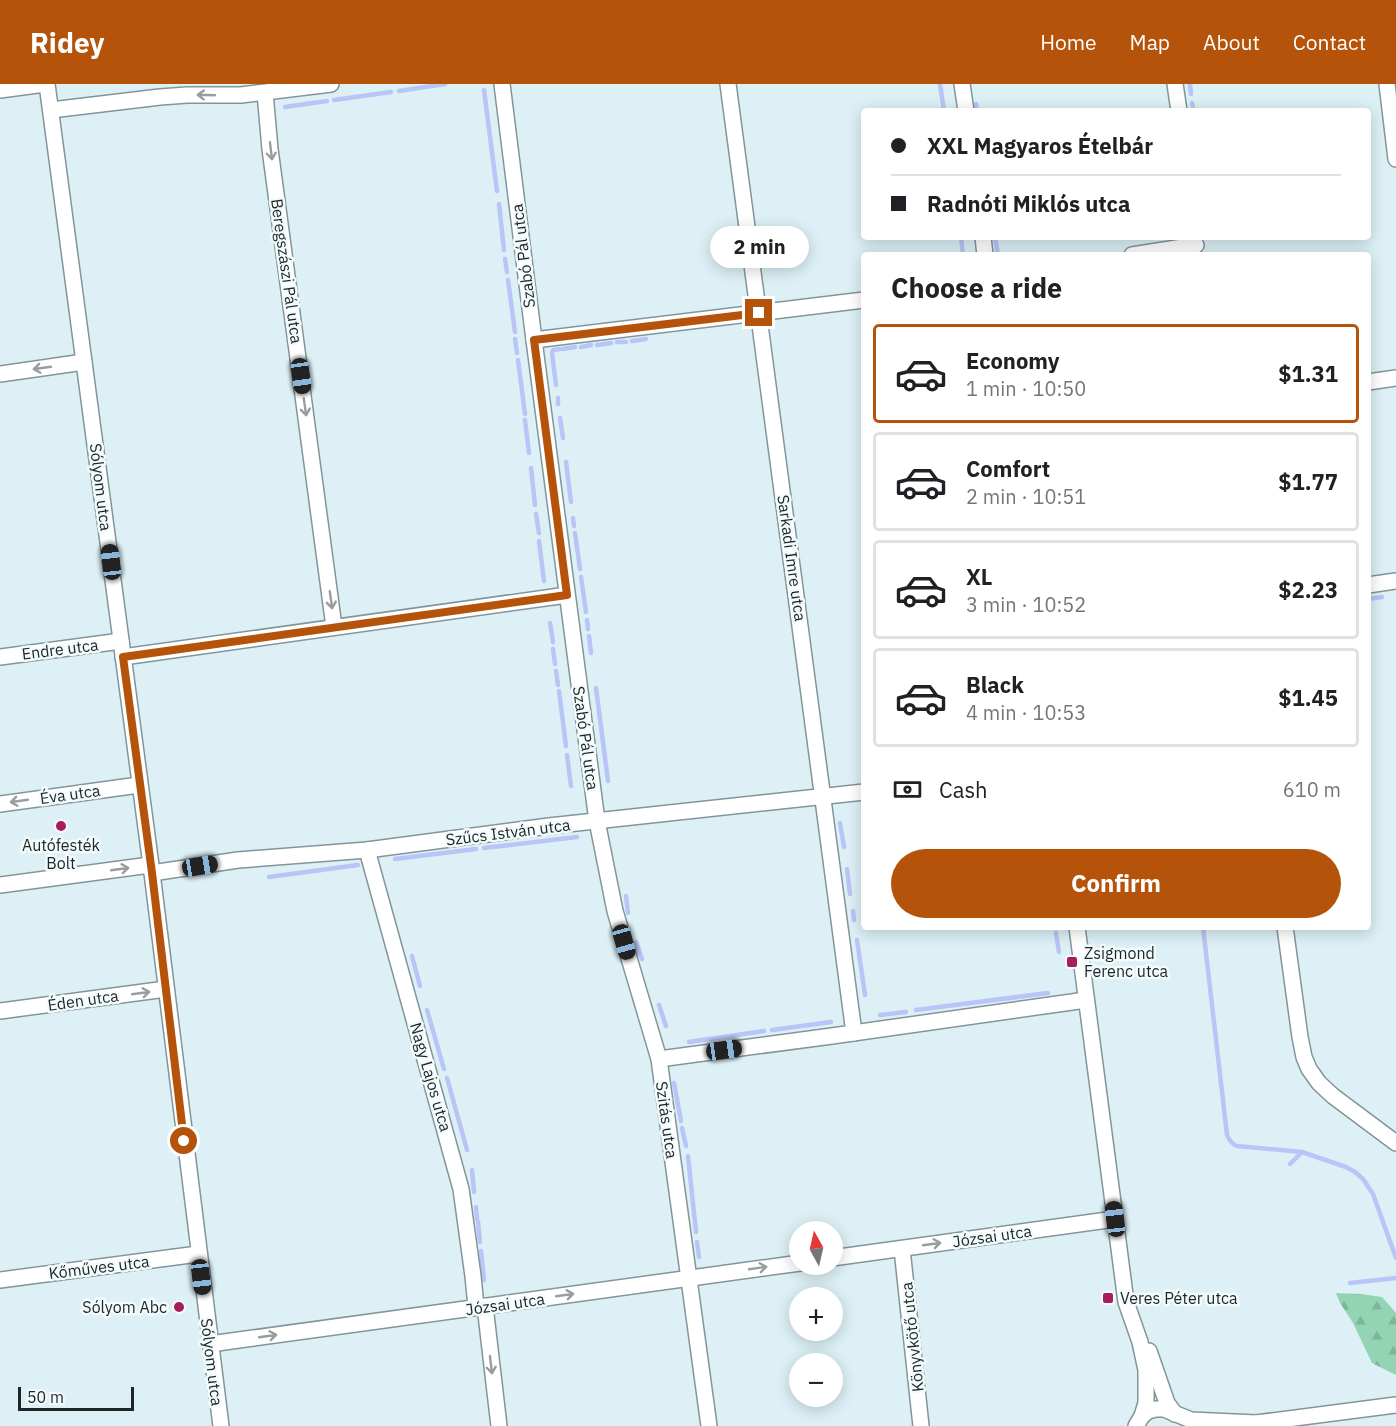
<!DOCTYPE html>
<meta charset="utf-8">
<style>
body{margin:0;font-family:"IBM Plex Sans",sans-serif;background:#f2f2f2;color:#202124;height:100vh;display:flex;flex-direction:column;font-size:22px;white-space:nowrap}
*{box-sizing:border-box;margin:0}
p{font-size:20px;color:#757577}
.icon{flex:none;width:33px;height:33px;fill:none;stroke:currentColor;stroke-width:2;stroke-linecap:round;stroke-linejoin:round}
.map{position:relative;flex:1;overflow:hidden}
.details{position:absolute;left:861px;top:168px;width:510px;height:678px;display:flex;flex-direction:column;background:#fff;border-radius:6px;box-shadow:0 3px 15px #0003}
.details>*{flex:none}
.banner{position:absolute;left:861px;top:24px;width:510px;height:132px;border-radius:6px;box-shadow:0 3px 15px #0003;display:grid;align-content:center;height:132px;padding:0 30px;background:#fff}
.needle{width:39px;rotate:352deg}
.tools{position:absolute;left:789px;top:1137px;display:grid;gap:12px}
.tools a{display:grid;place-items:center;width:54px;height:54px;border-radius:50%;background:#fff;box-shadow:0 3px 15px #0003;font-size:30px}
.scale{position:absolute;left:18px;bottom:15px;width:116px;box-sizing:border-box;padding-left:6px;border:3px solid #1d2527;border-top:0;font-size:16px;line-height:21px;white-space:nowrap;color:#1d2527;-webkit-text-stroke:4px #f3fbfd;paint-order:stroke}
.end{position:absolute;width:27px;height:27px;margin:-14px;border:8px solid #b45309;background:#fff;box-shadow:0 0 0 3px #fff}
.from{border-radius:50%}
.bubble{position:absolute;height:42px;border-radius:21px;background:#fff;box-shadow:0 3px 15px #0003;font-size:20px;font-weight:800;line-height:42px;text-align:center}
.car{position:absolute;width:18px;height:36px;margin:-18px -9px;border-radius:8px;box-shadow:0 0 4px 2px #0007;background:linear-gradient(#222 24%,#8ab4d8 0 40%,#222 0 76%,#8ab4d8 0 86%,#222 0)}
.banner b{display:flex;align-items:center;gap:21px;height:57px;font-size:22px}
.banner b+b{border-top:2px solid #e0e0e0}
.banner i{width:15px;height:15px;background:#202124}
ul{padding:0;list-style:none}
li{display:flex;align-items:center;gap:18px;height:99px;margin:0 12px 9px;padding:0 18px;border:3px solid #e0e0e0;border-radius:6px}
li div{flex:1}
li b{display:block;font-size:22px}
li em{font-style:normal;font-weight:800}
li.active{border-color:#b45309}
li>.icon{width:54px;height:54px;stroke-width:1.5}
h2{padding:0 30px;font-size:27px;line-height:72px}
.pay{display:flex;align-items:center;gap:15px;height:66px;padding:0 30px;font-size:22px}
.pay p{margin-inline-start:auto}
.button{display:flex;gap:12px;margin-top:auto;padding:12px 30px}
.button a{flex:1;height:69px;border-radius:36px;background:#b45309;color:#fff;font-size:24px;font-weight:800;line-height:69px;text-align:center}
header{display:flex;align-items:center;gap:36px;box-sizing:border-box;height:84px;padding:0 30px;background:#b45309;color:#fff}
header strong{font-size:28px}
nav{display:flex;gap:33px;margin-inline-start:auto;font-size:21px}
.map>svg:first-child{display:block}
</style>
<header>
<strong>Ridey</strong>
<nav><a>Home</a><a>Map</a><a>About</a><a>Contact</a></nav>
</header>
<div class="map">
<svg width="1396" height="1342" viewBox="0 0 1396 1342">
<defs>
<pattern id="forest-firs" width="22" height="20" patternUnits="userSpaceOnUse" patternTransform="scale(1.5)"><rect width="22" height="20" fill="#93d4b5"/><path d="M5 1l3.5 6h-7zM16 11l3.5 6h-7z" fill="#7eb69c"/></pattern>
</defs>
<rect width="100%" height="100%" fill="#dcf0f6"/>
<polygon fill="url(#forest-firs)" points="1336,1209 1361,1210 1382,1213 1396,1229 1396,1291 1372,1279 1353,1239 1340,1219"/>
<g fill="none" stroke-linecap="round" stroke-linejoin="round">
<g stroke="#b9c4f7" stroke-width="4.5">
<polyline points="940,0 944,27"/>
<polyline points="1190,0 1191,10"/>
<polyline points="484,6 497,107"/>
<polyline points="399,7 445,0"/>
<polyline points="334,16 391,8"/>
<polyline points="1192,19 1193,22"/>
<polyline points="976,20 977,27"/>
<polyline points="285,23 327,17"/>
<polyline points="499,120 504,166"/>
<polyline points="961,153 963,171"/>
<polyline points="995,153 998,171"/>
<polyline points="505,175 507,188"/>
<polyline points="508,196 515,248"/>
<polyline points="515,255 517,269"/>
<polyline points="632,257 646,255"/>
<polyline points="617,258 626,258"/>
<polyline points="597,261 611,259"/>
<polyline points="581,263 591,261"/>
<polyline points="563,265 575,263"/>
<polyline points="518,276 525,330"/>
<polyline points="556,301 552,269 553,266 560,265"/>
<polyline points="558,314 558,320"/>
<polyline points="560,334 563,354"/>
<polyline points="525,336 529,369"/>
<polyline points="566,378 571,418"/>
<polyline points="531,384 535,421"/>
<polyline points="536,430 539,449"/>
<polyline points="573,434 574,442"/>
<polyline points="575,449 580,485"/>
<polyline points="539,457 544,497"/>
<polyline points="581,493 586,528"/>
<polyline points="1368,515 1382,513"/>
<polyline points="587,536 588,545"/>
<polyline points="550,539 553,558"/>
<polyline points="589,552 591,569"/>
<polyline points="553,565 555,580"/>
<polyline points="556,587 558,601"/>
<polyline points="596,604 608,697"/>
<polyline points="559,607 566,662"/>
<polyline points="567,671 571,702"/>
<polyline points="840,739 844,763"/>
<polyline points="484,764 577,753"/>
<polyline points="395,775 476,765"/>
<polyline points="847,785 850,810"/>
<polyline points="269,793 358,781"/>
<polyline points="626,812 628,829"/>
<polyline points="853,827 854,836"/>
<path d="M1203,843L1227,1051C1229,1056 1232,1060 1237,1062L1302,1068L1346,1083L1355,1088L1363,1095L1373,1110L1396,1174"/>
<polyline points="1056,849 1059,868"/>
<polyline points="857,856 865,911"/>
<polyline points="636,858 642,875"/>
<polyline points="412,872 420,902"/>
<polyline points="659,921 666,942"/>
<polyline points="427,926 444,985"/>
<polyline points="916,926 1048,909"/>
<polyline points="880,931 906,928"/>
<polyline points="772,946 831,938"/>
<polyline points="689,958 764,947"/>
<polyline points="447,994 467,1066"/>
<polyline points="674,999 681,1037"/>
<polyline points="682,1044 686,1062"/>
<polyline points="688,1072 696,1148"/>
<polyline points="1290,1080 1302,1068"/>
<polyline points="472,1086 474,1108"/>
<polyline points="476,1123 477,1135"/>
<polyline points="478,1138 480,1158"/>
<polyline points="697,1158 699,1173"/>
<polyline points="481,1167 484,1196"/>
<polyline points="1350,1199 1396,1194"/>
</g>
<g stroke="#83959b" stroke-width="18">
<g id="street">
<polyline points="47,0 152,789 221,1342"/>
<polyline points="502,0 534,256 597,737 615,827 659,975 709,1342"/>
<polyline points="728,0 854,949"/>
<polyline points="962,0 966,27"/>
<polyline points="1175,0 1179,27"/>
<polyline points="1387,0 1396,75"/>
<polyline points="0,6 45,0"/>
<polyline points="265,9 270,65 334,543"/>
<polyline points="51,26 160,13 187,11 241,11 331,0"/>
<polyline points="983,153 985,171"/>
<polyline points="1132,171 1196,161"/>
<polyline points="534,256 864,216"/>
<polyline points="0,290 84,278"/>
<polyline points="1368,298 1396,294"/>
<polyline points="1368,501 1396,497"/>
<polyline points="0,573 121,557"/>
<polyline points="123,573 567,511"/>
<polyline points="0,720 139,701"/>
<polyline points="367,766 461,1105 473,1192 476,1223"/>
<polyline points="152,789 238,776 367,766 549,742 864,708"/>
<polyline points="0,801 150,781"/>
<polyline points="1077,843 1126,1218 1140,1258 1146,1286 1146,1319 1142,1332 1136,1342"/>
<polyline points="1285,843 1300,953 1304,973 1309,985 1319,999 1333,1012 1396,1059"/>
<polyline points="0,927 166,905"/>
<polyline points="659,975 832,952 1086,916"/>
<polyline points="902,1165 921,1342"/>
<polyline points="832,1174 1115,1135"/>
<polyline points="0,1196 198,1170"/>
<polyline points="485,1222 499,1342"/>
<polyline points="210,1260 800,1179"/>
<polyline points="1149,1267 1167,1319 1175,1330"/>
<polyline points="1142,1332 1148,1327 1156,1325 1164,1325 1191,1336 1256,1339"/>
<polyline points="1245,1342 1256,1339 1396,1321"/>
</g>
</g>
<use href="#street" stroke="#fff" stroke-width="15"/>
</g>
<defs><path id="oneway-shaft" d="M-6 0H5M1.5-3L5.5 0L1.5 3" fill="none" stroke-width="1.6" stroke-linecap="round" stroke-linejoin="round" transform="scale(1.5)"/></defs>
<g stroke="#999d9e">
<use href="#oneway-shaft" transform="translate(206 11) rotate(-178)"/>
<use href="#oneway-shaft" transform="translate(271 67) rotate(83)"/>
<use href="#oneway-shaft" transform="translate(42 284) rotate(172)"/>
<use href="#oneway-shaft" transform="translate(305 323) rotate(82)"/>
<use href="#oneway-shaft" transform="translate(331 516) rotate(82)"/>
<use href="#oneway-shaft" transform="translate(19 717) rotate(172)"/>
<use href="#oneway-shaft" transform="translate(120 785) rotate(-8)"/>
<use href="#oneway-shaft" transform="translate(141 909) rotate(-8)"/>
<use href="#oneway-shaft" transform="translate(932 1160) rotate(-8)"/>
<use href="#oneway-shaft" transform="translate(758 1184) rotate(-8)"/>
<use href="#oneway-shaft" transform="translate(565 1211) rotate(-8)"/>
<use href="#oneway-shaft" transform="translate(268 1252) rotate(-8)"/>
<use href="#oneway-shaft" transform="translate(491 1281) rotate(83)"/>
</g>
<g fill="none" stroke-linecap="round" stroke-linejoin="round">
<polyline stroke="#b45309" stroke-width="8" points="184,1057 152,789 123,573 567,511 534,256 759,229"/>
</g>
<g fill="#a91d5f" stroke="#f3fbfd" stroke-width="2">
<circle cx="61" cy="742" r="6"/>
<rect x="1066" y="872" width="12" height="12" rx="3"/>
<rect x="1102" y="1208" width="12" height="12" rx="3"/>
<circle cx="179" cy="1223" r="6"/>
</g>
<g text-anchor="middle" dominant-baseline="central" stroke-width="5" stroke-linejoin="round" paint-order="stroke">
<g font-size="16" fill="#1d2527" stroke="#f3fbfd">
<text transform="translate(523 172) rotate(-97)">Szabó Pál utca</text>
<text transform="translate(287 187) rotate(82)">Beregszászi Pál utca</text>
<text transform="translate(101 403) rotate(83)">Sólyom utca</text>
<text transform="translate(792 474) rotate(82)">Sarkadi Imre utca</text>
<text transform="translate(60 565) rotate(-7)">Endre utca</text>
<text transform="translate(586 654) rotate(82)">Szabó Pál utca</text>
<text transform="translate(70 710) rotate(-8)">Éva utca</text>
<text transform="translate(508 748) rotate(-7)">Szűcs István utca</text>
<text transform="translate(83 916) rotate(-8)">Éden utca</text>
<text transform="translate(431 993) rotate(74)">Nagy Lajos utca</text>
<text transform="translate(667 1036) rotate(82)">Szitás utca</text>
<text transform="translate(992 1152) rotate(-8)">Józsai utca</text>
<text transform="translate(99 1183) rotate(-7)">Kőműves utca</text>
<text transform="translate(505 1220) rotate(-8)">Józsai utca</text>
<text transform="translate(912 1253) rotate(-96)">Könyvkötő utca</text>
<text transform="translate(212 1278) rotate(83)">Sólyom utca</text>
</g>
<g font-size="16" fill="#1d2527" stroke="#f3fbfd" text-anchor="start">
<text x="61" y="761" text-anchor="middle">Autófesték<tspan x="61" dy="18">Bolt</tspan></text>
<text x="1084" y="869">Zsigmond<tspan x="1084" dy="18">Ferenc utca</tspan></text>
<text x="1120" y="1214">Veres Péter utca</text>
<text x="167" y="1223" text-anchor="end">Sólyom Abc</text>
</g>
</g>
</svg>
<div class="tools">
<a><svg class="needle" viewBox="-14 -14 28 28"><path d="M0-13l5 13h-10z" fill="#e53935"/><path d="M0 13l5-13h-10z" fill="#757577"/></svg></a>
<a>+</a>
<a>−</a>
</div>
<div class="scale">50 m</div>
<i class="end from" style="left:184px;top:1057px"></i>
<i class="end" style="left:759px;top:229px"></i>
<div class="bubble" style="left:710px;top:142px;width:99px">2 min</div>
<i class="car" style="left:301px;top:292px;rotate:172deg"></i>
<i class="car" style="left:111px;top:478px;rotate:353deg"></i>
<i class="car" style="left:200px;top:782px;rotate:81deg"></i>
<i class="car" style="left:624px;top:858px;rotate:164deg"></i>
<i class="car" style="left:724px;top:966px;rotate:82deg"></i>
<i class="car" style="left:1115px;top:1135px;rotate:353deg"></i>
<i class="car" style="left:201px;top:1193px;rotate:173deg"></i>
<div class="banner">
<b><i class="from"></i>XXL Magyaros Ételbár</b>
<b><i></i>Radnóti Miklós utca</b>
</div>
<section class="details">
<h2>Choose a ride</h2>
<ul>
<li class="active"><svg class="icon" aria-label="car" viewBox="0 0 24 24"><path d="M5 17H2v-5l4-1 3-4h7l3 4 3 1v5h-3M9 17h6M6 11h13"/><circle cx="7" cy="17" r="2"/><circle cx="17" cy="17" r="2"/></svg><div><b>Economy</b><p>1 min · 10:50</p></div><em>$1.31</em></li>
<li><svg class="icon" aria-label="car" viewBox="0 0 24 24"><path d="M5 17H2v-5l4-1 3-4h7l3 4 3 1v5h-3M9 17h6M6 11h13"/><circle cx="7" cy="17" r="2"/><circle cx="17" cy="17" r="2"/></svg><div><b>Comfort</b><p>2 min · 10:51</p></div><em>$1.77</em></li>
<li><svg class="icon" aria-label="car" viewBox="0 0 24 24"><path d="M5 17H2v-5l4-1 3-4h7l3 4 3 1v5h-3M9 17h6M6 11h13"/><circle cx="7" cy="17" r="2"/><circle cx="17" cy="17" r="2"/></svg><div><b>XL</b><p>3 min · 10:52</p></div><em>$2.23</em></li>
<li><svg class="icon" aria-label="car" viewBox="0 0 24 24"><path d="M5 17H2v-5l4-1 3-4h7l3 4 3 1v5h-3M9 17h6M6 11h13"/><circle cx="7" cy="17" r="2"/><circle cx="17" cy="17" r="2"/></svg><div><b>Black</b><p>4 min · 10:53</p></div><em>$1.45</em></li>
</ul>
<div class="pay"><svg class="icon" aria-label="cash" viewBox="0 0 24 24"><path d="M3 7h18v10H3z"/><circle cx="12" cy="12" r="2"/></svg>Cash<p>610 m</p></div>
<div class="button"><a>Confirm</a></div>
</section>
</div>
